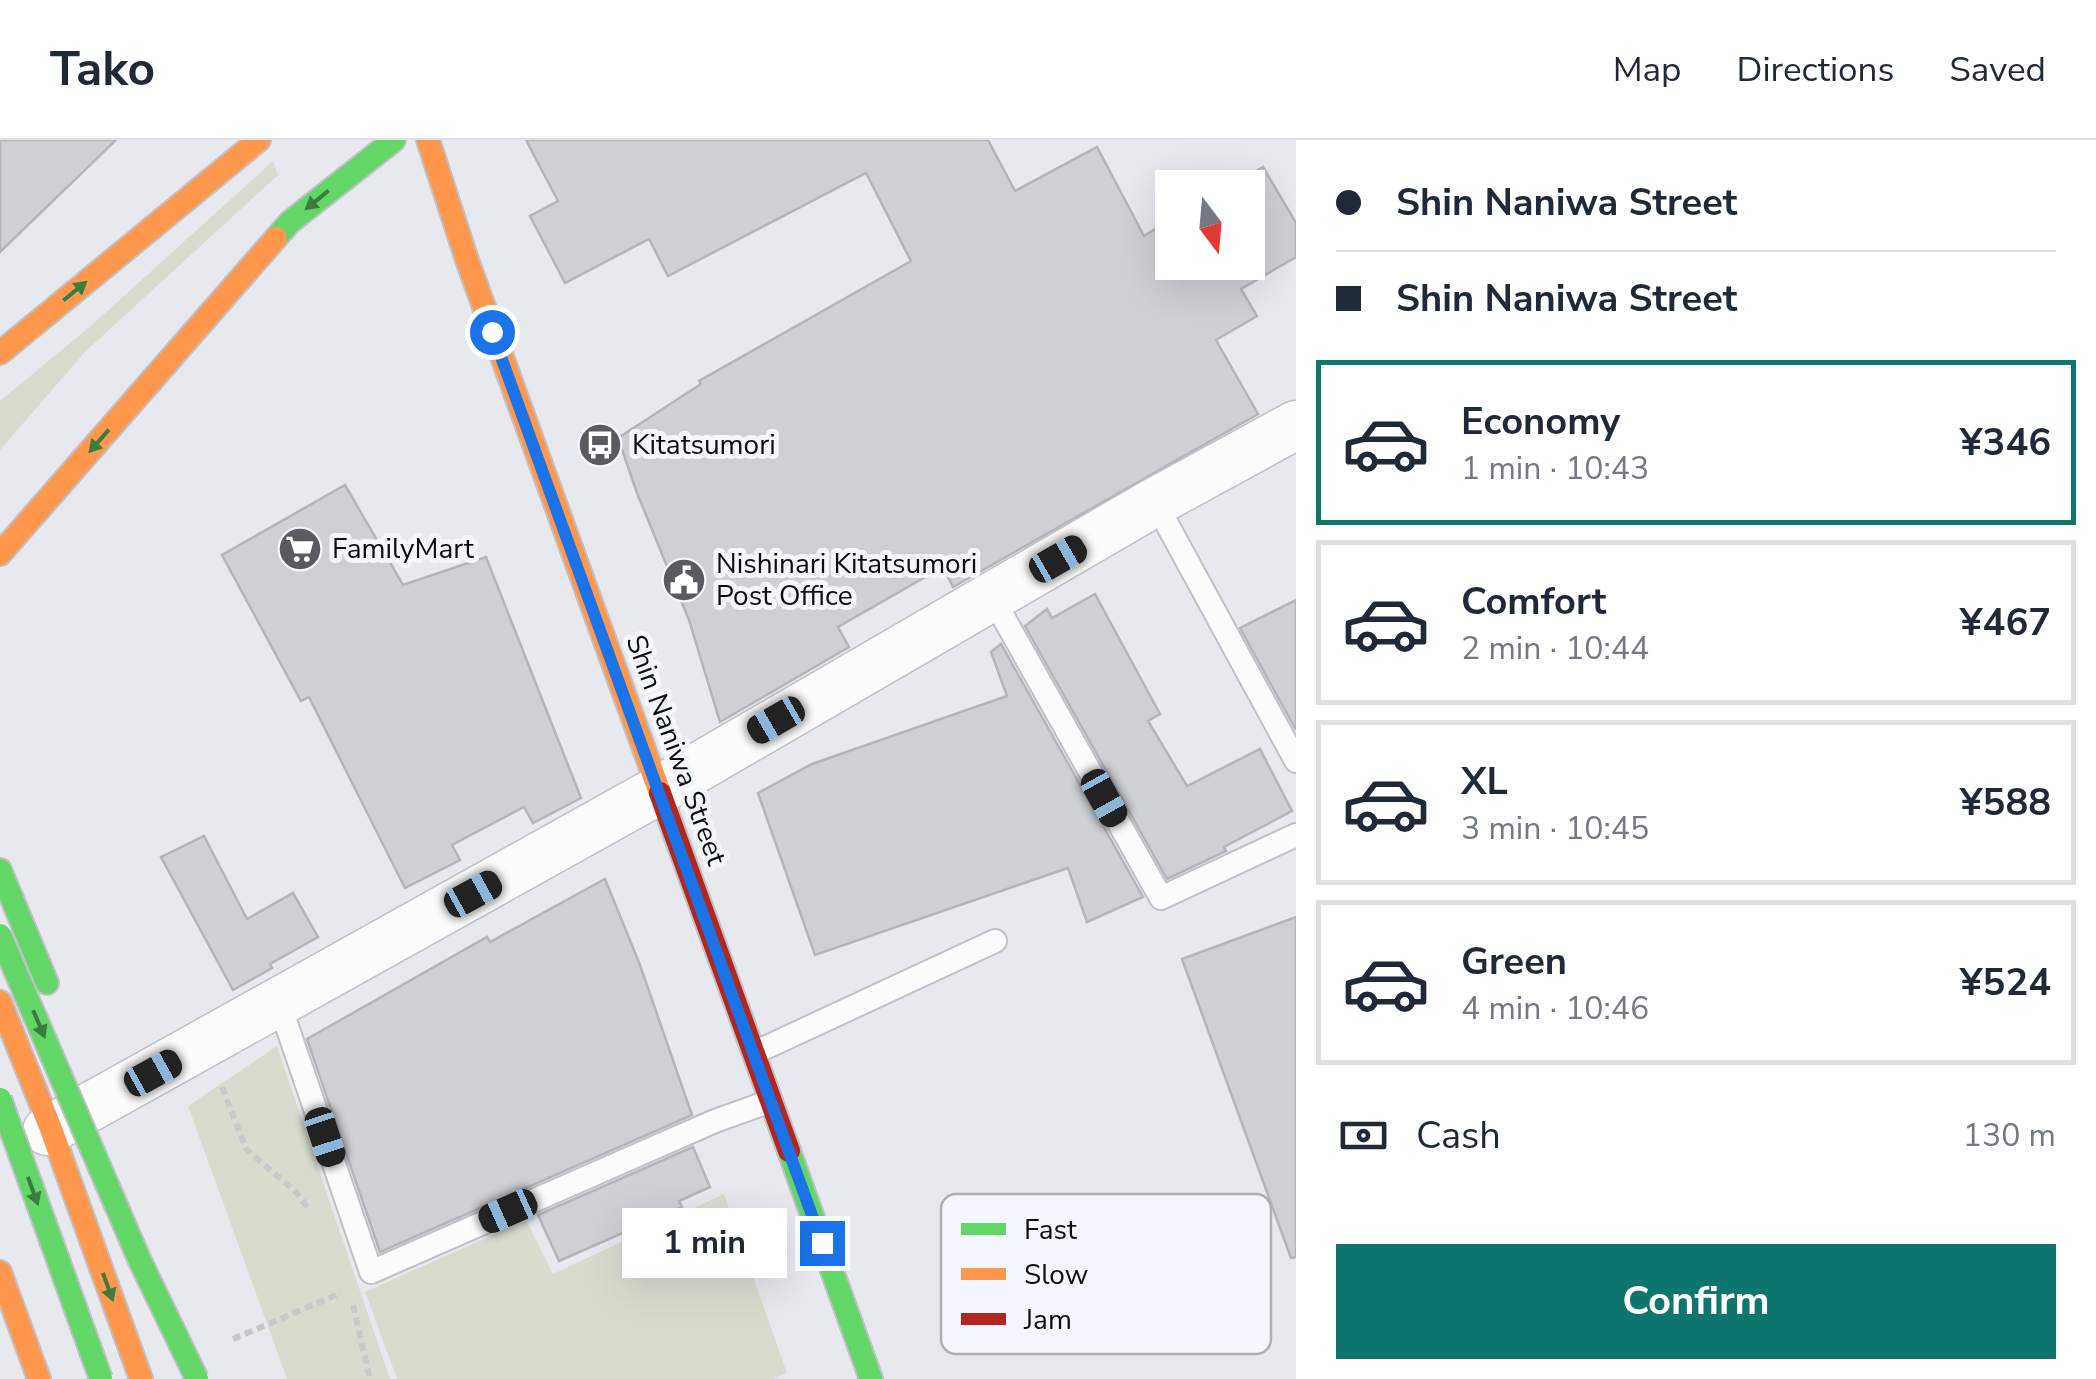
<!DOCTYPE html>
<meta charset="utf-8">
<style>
body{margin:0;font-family:"Nunito Sans",sans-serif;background:#f2f2f3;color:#1f2937;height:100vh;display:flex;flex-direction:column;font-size:38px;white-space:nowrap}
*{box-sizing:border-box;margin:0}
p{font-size:32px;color:#747a83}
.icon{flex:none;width:55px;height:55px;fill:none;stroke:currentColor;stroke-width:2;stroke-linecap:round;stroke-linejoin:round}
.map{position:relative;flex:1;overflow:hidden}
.sheet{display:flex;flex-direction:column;background:#fff;width:800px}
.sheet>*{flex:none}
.banner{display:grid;align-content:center;height:220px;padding:0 40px;background:#fff}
.needle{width:65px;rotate:164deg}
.fabs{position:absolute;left:1155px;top:30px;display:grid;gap:20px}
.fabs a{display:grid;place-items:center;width:110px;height:110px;border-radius:0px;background:#fff;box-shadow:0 10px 40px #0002;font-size:50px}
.end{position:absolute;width:45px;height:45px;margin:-22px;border:12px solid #1a73e8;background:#fff;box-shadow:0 0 0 5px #fff}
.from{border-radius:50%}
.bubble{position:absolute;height:70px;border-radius:0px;background:#fff;box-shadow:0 10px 40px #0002;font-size:32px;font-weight:700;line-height:70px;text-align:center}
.car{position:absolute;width:30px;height:60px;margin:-30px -15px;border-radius:12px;box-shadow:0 0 8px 2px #0007;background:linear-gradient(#222 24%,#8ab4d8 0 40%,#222 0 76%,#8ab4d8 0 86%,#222 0)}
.banner b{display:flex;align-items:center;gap:35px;height:95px;font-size:38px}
.banner b+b{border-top:2px solid #e0e1e3}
.banner i{width:25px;height:25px;background:#1f2937}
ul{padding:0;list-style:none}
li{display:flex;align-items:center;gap:30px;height:165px;margin:0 20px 15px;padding:0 20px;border:5px solid #e0e1e3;border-radius:0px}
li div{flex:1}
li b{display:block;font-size:38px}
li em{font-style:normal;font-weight:700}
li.active{border-color:#0f766e}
li>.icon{width:90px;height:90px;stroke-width:1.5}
.pay{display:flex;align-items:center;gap:25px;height:110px;padding:0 40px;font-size:38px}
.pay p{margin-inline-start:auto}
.action{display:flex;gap:20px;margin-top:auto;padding:20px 40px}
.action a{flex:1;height:115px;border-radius:0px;background:#0f766e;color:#fff;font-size:40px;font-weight:700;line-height:115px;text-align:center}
header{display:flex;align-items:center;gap:60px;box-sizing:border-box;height:140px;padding:0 50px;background:#fff;border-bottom:2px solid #e0e1e3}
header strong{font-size:48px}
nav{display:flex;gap:55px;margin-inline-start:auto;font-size:35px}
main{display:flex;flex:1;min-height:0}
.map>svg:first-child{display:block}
</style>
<header>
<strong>Tako</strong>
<nav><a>Map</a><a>Directions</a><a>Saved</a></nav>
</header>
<main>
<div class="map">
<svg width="1296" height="1239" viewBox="0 0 1296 1239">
<rect width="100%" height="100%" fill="#e8e9ef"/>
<g fill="#d8dccf">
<polygon points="273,21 278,35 85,212 0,310 0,261 93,184"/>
<polygon points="277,906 390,1239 287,1239 188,966"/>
<polygon points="724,1054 787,1233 773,1239 397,1239 365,1152 526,1080 553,1134"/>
</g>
<g fill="#cfd0d4" stroke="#b4b5b9" stroke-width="2.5">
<polygon points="0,0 116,0 0,112"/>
<polygon points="526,0 988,0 1015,51 1097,7 1144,96 1172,78 1172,122 1248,122 1248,48 1228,48 1263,27 1296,83 1296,117 1241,149 1257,176 1216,200 1258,274 953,447 943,427 838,487 849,507 720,582 689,480 637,353 618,298 701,244 699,241 911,121 866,33 668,136 649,99 565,143 530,76 558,61"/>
<polygon points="345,345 403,445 486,417 581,658 533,683 524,667 452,705 460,720 405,748 309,557 301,561 222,415"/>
<polygon points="1095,454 1160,574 1148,581 1187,646 1260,609 1292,671 1224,707 1226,711 1167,739 1025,486 1047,469 1052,478"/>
<polygon points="1296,460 1296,590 1240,488"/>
<polygon points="1001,504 1143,757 1087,782 1068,728 815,815 758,653 812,624 1007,556 991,512"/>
<polygon points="204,696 247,779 293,753 318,797 270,824 272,828 233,850 161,717"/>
<polygon points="605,739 640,825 692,975 380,1112 307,899 487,797 490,802"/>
<polygon points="1296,777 1296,1117 1291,1118 1182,819"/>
<polygon points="693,1007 710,1047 679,1061 682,1067 559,1121 538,1075"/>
</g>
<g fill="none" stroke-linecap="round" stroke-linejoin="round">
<g stroke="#c0c1c6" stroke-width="26">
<g id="lane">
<polyline points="1155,362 1296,621"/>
<polyline points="992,457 1161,758 1296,695"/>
<polyline points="279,863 371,1132 715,981 771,961"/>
<polyline points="754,913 995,801"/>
</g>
</g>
<g stroke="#c0c1c6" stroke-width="51">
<polyline id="street" points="47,991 659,650 1155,362 1296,285"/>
</g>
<g stroke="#c0c1c6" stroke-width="26">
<g id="fast">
<polyline points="276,98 290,82 394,0"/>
<polyline points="0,730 47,843"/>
<polyline points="789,1011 871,1239"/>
</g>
</g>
<g stroke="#c0c1c6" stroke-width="26">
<g id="slow">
<polyline points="428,0 467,120 660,653"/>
<polyline points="0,213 259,0"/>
<polyline points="0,414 276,98"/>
<polyline points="0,862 51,989 141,1239"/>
<polyline points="0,1132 39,1239"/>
</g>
</g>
<g stroke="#c0c1c6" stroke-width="26">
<polyline id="jam" points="660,653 789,1011"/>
</g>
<g stroke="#c7c8ca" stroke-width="6" stroke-dasharray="8 5" stroke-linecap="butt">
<polyline points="222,947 246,1009 296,1052 308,1068"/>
<polyline points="353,1165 370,1239"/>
<polyline points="233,1199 341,1153"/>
</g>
<use href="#lane" stroke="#fcfcfd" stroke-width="22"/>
<use href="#street" stroke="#fcfcfd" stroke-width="48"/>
<use href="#fast" stroke="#63d668" stroke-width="22"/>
<use href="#slow" stroke="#ff974d" stroke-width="22"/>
<use href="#jam" stroke="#b3261e" stroke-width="22"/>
<g stroke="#c0c1c6" stroke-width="26" stroke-linecap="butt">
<g id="fast-bridge">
<polyline points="0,795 140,1121 197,1239"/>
<polyline points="0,959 101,1239"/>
</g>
</g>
<use href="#fast-bridge" stroke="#63d668" stroke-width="22"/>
</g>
<defs><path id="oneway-solid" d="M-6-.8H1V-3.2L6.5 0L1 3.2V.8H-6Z" transform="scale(2.5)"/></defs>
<g fill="#3c7c41">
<use href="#oneway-solid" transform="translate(317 60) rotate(141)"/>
<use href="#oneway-solid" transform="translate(75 151) rotate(-39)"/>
<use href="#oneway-solid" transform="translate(99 301) rotate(131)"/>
<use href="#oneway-solid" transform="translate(39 884) rotate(67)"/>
<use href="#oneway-solid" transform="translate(33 1051) rotate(70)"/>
<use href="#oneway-solid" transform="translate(108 1147) rotate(70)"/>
</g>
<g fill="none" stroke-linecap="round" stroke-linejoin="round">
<polyline stroke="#1a73e8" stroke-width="12" points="492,192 822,1103"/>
</g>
<defs>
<g id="bus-disc" transform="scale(2.25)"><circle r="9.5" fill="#5a5b5f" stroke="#f3f6fd"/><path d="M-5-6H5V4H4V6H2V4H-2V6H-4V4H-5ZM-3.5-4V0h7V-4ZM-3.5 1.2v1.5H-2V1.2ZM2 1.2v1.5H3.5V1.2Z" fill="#fff"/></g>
<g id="supermarket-disc" transform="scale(2.25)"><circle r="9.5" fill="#5a5b5f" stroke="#f3f6fd"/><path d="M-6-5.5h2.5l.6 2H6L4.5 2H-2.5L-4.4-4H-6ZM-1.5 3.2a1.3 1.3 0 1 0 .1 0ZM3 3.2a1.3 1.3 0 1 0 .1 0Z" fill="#fff"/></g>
<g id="civic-disc" transform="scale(2.25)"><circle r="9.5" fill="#5a5b5f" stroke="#f3f6fd"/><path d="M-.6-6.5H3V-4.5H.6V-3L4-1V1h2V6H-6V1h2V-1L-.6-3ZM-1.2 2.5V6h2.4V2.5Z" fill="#fff"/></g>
</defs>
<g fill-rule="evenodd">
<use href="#bus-disc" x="600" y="305"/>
<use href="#supermarket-disc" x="300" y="409"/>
<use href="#civic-disc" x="684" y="440"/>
</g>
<g text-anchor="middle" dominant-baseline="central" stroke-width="10" stroke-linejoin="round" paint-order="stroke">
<g font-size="28" fill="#0d0e11" stroke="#f3f6fd" text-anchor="start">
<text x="632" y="305">Kitatsumori</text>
<text x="332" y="409">FamilyMart</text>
<text x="716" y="424">Nishinari Kitatsumori<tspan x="716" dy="32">Post Office</tspan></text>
</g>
<g font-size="28" fill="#0d0e11" stroke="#f3f6fd">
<text transform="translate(676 610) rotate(70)">Shin Naniwa Street</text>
</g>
</g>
<rect x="941" y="1054" width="330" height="160" rx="15" fill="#f3f6fd" stroke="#aeb0b6" stroke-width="2.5"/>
<rect x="961" y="1083" width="45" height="12" fill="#63d668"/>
<rect x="961" y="1128" width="45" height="12" fill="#ff974d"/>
<rect x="961" y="1173" width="45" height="12" fill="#b3261e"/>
<g font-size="28" fill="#0d0e11">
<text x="1024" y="1099">Fast</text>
<text x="1024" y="1144">Slow</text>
<text x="1024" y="1189">Jam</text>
</g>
</svg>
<div class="fabs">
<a><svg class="needle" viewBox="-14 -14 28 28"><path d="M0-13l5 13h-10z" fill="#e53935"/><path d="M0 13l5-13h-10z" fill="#747a83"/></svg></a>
</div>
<i class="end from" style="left:492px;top:192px"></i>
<i class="end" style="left:822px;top:1103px"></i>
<div class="bubble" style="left:622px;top:1068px;width:165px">1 min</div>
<i class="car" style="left:1058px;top:419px;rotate:60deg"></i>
<i class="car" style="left:776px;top:580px;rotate:240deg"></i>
<i class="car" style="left:1104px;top:658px;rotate:151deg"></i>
<i class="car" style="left:473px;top:754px;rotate:61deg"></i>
<i class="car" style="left:153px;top:933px;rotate:61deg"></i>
<i class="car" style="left:325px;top:997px;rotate:162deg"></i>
<i class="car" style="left:508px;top:1071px;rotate:246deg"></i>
</div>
<section class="sheet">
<div class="banner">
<b><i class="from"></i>Shin Naniwa Street</b>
<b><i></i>Shin Naniwa Street</b>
</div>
<ul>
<li class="active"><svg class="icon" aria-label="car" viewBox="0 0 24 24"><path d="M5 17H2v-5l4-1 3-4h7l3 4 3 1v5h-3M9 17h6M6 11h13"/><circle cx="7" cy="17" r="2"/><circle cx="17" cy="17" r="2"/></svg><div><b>Economy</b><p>1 min · 10:43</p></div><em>¥346</em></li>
<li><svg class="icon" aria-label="car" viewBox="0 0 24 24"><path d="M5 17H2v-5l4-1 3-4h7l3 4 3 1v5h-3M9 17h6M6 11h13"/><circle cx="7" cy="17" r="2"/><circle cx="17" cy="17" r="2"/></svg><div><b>Comfort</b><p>2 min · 10:44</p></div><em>¥467</em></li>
<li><svg class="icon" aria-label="car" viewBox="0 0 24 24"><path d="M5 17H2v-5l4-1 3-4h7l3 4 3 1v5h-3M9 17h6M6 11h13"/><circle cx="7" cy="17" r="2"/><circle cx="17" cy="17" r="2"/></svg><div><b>XL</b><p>3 min · 10:45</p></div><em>¥588</em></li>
<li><svg class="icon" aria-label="car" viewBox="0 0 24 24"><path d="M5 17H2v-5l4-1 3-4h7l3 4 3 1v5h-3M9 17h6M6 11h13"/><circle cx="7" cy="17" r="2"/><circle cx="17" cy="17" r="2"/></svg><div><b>Green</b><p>4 min · 10:46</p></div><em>¥524</em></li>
</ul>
<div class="pay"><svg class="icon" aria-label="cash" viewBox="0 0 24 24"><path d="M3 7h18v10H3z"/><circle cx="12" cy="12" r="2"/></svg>Cash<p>130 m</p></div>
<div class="action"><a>Confirm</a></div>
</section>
</main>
